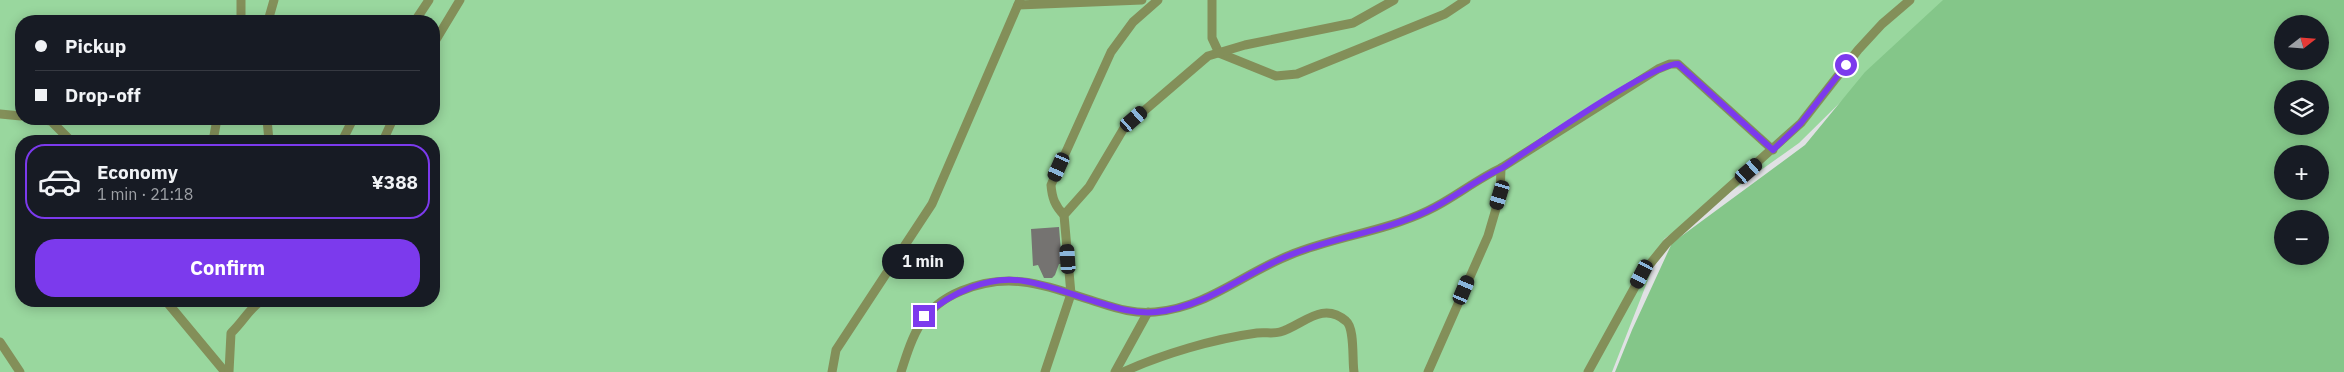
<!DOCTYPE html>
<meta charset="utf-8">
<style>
body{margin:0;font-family:"IBM Plex Sans",sans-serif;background:#242831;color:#f1f3f6;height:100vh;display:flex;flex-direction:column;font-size:19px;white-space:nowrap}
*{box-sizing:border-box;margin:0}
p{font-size:16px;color:#9ea1a6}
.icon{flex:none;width:28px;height:28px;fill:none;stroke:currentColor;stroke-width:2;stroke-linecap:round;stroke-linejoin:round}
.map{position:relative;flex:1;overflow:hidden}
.sheet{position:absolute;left:15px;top:135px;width:425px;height:172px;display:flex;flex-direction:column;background:#171b24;border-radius:20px;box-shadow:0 2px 12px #0003}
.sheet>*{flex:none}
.top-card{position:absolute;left:15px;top:15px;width:425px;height:110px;border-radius:20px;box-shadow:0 2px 12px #0003;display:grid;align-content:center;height:110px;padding:0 20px;background:#171b24}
.needle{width:32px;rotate:73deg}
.tools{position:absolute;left:2274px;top:15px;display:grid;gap:10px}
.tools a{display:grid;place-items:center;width:55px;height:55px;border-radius:50%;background:#171b24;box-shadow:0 2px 12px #0003;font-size:25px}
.end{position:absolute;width:22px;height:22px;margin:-11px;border:6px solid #7c3aed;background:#fff;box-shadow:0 0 0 2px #fff}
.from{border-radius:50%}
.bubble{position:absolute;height:35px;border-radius:18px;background:#171b24;box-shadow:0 2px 12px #0003;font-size:16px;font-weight:800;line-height:35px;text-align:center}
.car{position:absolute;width:15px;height:30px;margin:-15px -8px;border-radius:6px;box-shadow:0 0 4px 1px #0007;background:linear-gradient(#222 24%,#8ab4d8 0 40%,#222 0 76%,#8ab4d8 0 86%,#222 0)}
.top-card b{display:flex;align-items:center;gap:18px;height:48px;font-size:19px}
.top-card b+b{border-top:1px solid #363941}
.top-card i{width:12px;height:12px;background:#f1f3f6}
ul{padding:9px 0 0;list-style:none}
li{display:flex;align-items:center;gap:15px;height:75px;margin:0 10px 8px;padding:0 10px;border:2px solid transparent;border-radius:20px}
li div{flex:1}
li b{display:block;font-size:19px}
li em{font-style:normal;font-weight:800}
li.on{border-color:#7c3aed}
li>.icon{width:45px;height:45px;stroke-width:1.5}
.cta{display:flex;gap:10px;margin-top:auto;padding:10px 20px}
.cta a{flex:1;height:58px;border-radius:20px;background:#7c3aed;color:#fff;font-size:20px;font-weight:800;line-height:58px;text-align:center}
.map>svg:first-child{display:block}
</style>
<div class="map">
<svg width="2344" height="372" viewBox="0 0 2344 372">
<rect width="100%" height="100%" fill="#e0e1e4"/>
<path fill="#99d79e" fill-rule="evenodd" d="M0,0H1944L1799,143L1664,239L1612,372H0ZM21,21H434V119H21ZM21,141H434V301H21Z"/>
<path fill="#84c689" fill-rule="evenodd" d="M1943,0H2344V372H1615L1632,330L1672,243L1805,145L1865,72ZM2282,24H2320V61H2282ZM2282,89H2320V126H2282ZM2282,154H2320V191H2282ZM2282,219H2320V256H2282Z"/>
<polygon fill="#757371" points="1059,227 1062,264 1059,264 1055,275 1052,278 1044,278 1038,265 1033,266 1031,229"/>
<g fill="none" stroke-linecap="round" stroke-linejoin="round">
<g stroke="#838f59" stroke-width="9">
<polyline points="1212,0 1212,38 1219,53 1276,76 1297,74 1445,14 1466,0"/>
<polyline points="1018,5 1142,0"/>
<polyline points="241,21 241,0"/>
<polyline points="268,21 274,0"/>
<polyline points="415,21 429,0"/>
<polyline points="434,43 460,0"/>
<polyline points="0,114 21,116"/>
<polyline points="36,119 51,121 71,141"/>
<polyline points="267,119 269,141"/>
<polyline points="213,141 217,119"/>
<polyline points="342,141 353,119"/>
<polyline points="383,141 393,119"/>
<path d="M1064,215C1055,206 1052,198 1051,185L1111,52L1133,22L1158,0"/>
<polyline points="166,301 225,372"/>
<polyline points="0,342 20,372"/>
<path d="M229,372L231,333C242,323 249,309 261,301"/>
<polyline points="832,372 836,350 932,204 1020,0"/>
<path d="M901,372C913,334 922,307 961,291C1013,269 1050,288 1100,303C1118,309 1136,314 1155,312C1206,308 1244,273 1290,255C1333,237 1383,232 1427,211C1453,199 1475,180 1501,168L1658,69L1670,64H1678L1773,150"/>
<polyline points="1045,372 1071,294 1064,215 1089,187 1124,128 1208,56 1245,45 1353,23 1394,0"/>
<polyline points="1115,372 1148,312"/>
<path d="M1123,372C1163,354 1213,339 1257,333C1265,332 1273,334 1280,332C1302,326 1322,300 1346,321C1355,328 1352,360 1354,372"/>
<polyline points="1428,372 1488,236 1500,195 1501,168"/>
<polyline points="1588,372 1642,274 1667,243 1801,123 1858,50 1882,24 1910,0"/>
</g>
</g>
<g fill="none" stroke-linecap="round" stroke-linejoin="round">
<path stroke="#7c3aed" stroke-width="6" d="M924,316C951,293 988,275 1024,281C1049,285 1073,295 1097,302C1116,308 1135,314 1156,312C1207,307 1244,273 1290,255C1334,237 1383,232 1427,211C1453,199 1475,180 1502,168C1531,148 1652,63 1678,64L1773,150L1801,123L1846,65"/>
</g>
</svg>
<div class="tools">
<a><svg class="needle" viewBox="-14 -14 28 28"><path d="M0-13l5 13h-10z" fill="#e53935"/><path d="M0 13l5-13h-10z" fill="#9ea1a6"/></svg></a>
<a><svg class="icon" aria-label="layers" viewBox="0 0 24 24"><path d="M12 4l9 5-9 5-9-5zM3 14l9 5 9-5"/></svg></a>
<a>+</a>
<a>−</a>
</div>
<i class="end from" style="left:1846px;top:65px"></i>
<i class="end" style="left:924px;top:316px"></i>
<div class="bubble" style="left:882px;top:244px;width:82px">1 min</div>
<i class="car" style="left:1134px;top:119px;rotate:49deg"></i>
<i class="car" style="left:1059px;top:167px;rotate:204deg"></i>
<i class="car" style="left:1749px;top:171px;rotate:49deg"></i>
<i class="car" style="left:1500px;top:195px;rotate:197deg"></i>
<i class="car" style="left:1068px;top:259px;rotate:356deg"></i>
<i class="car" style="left:1642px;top:274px;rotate:208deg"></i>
<i class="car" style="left:1464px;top:290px;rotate:23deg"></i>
<div class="top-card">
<b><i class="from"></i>Pickup</b>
<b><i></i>Drop-off</b>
</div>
<section class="sheet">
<ul>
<li class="on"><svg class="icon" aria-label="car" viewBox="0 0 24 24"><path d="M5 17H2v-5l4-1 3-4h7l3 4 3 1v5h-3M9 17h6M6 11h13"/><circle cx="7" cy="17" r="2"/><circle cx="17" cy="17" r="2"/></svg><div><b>Economy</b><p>1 min · 21:18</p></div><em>¥388</em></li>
</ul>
<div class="cta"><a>Confirm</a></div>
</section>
</div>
